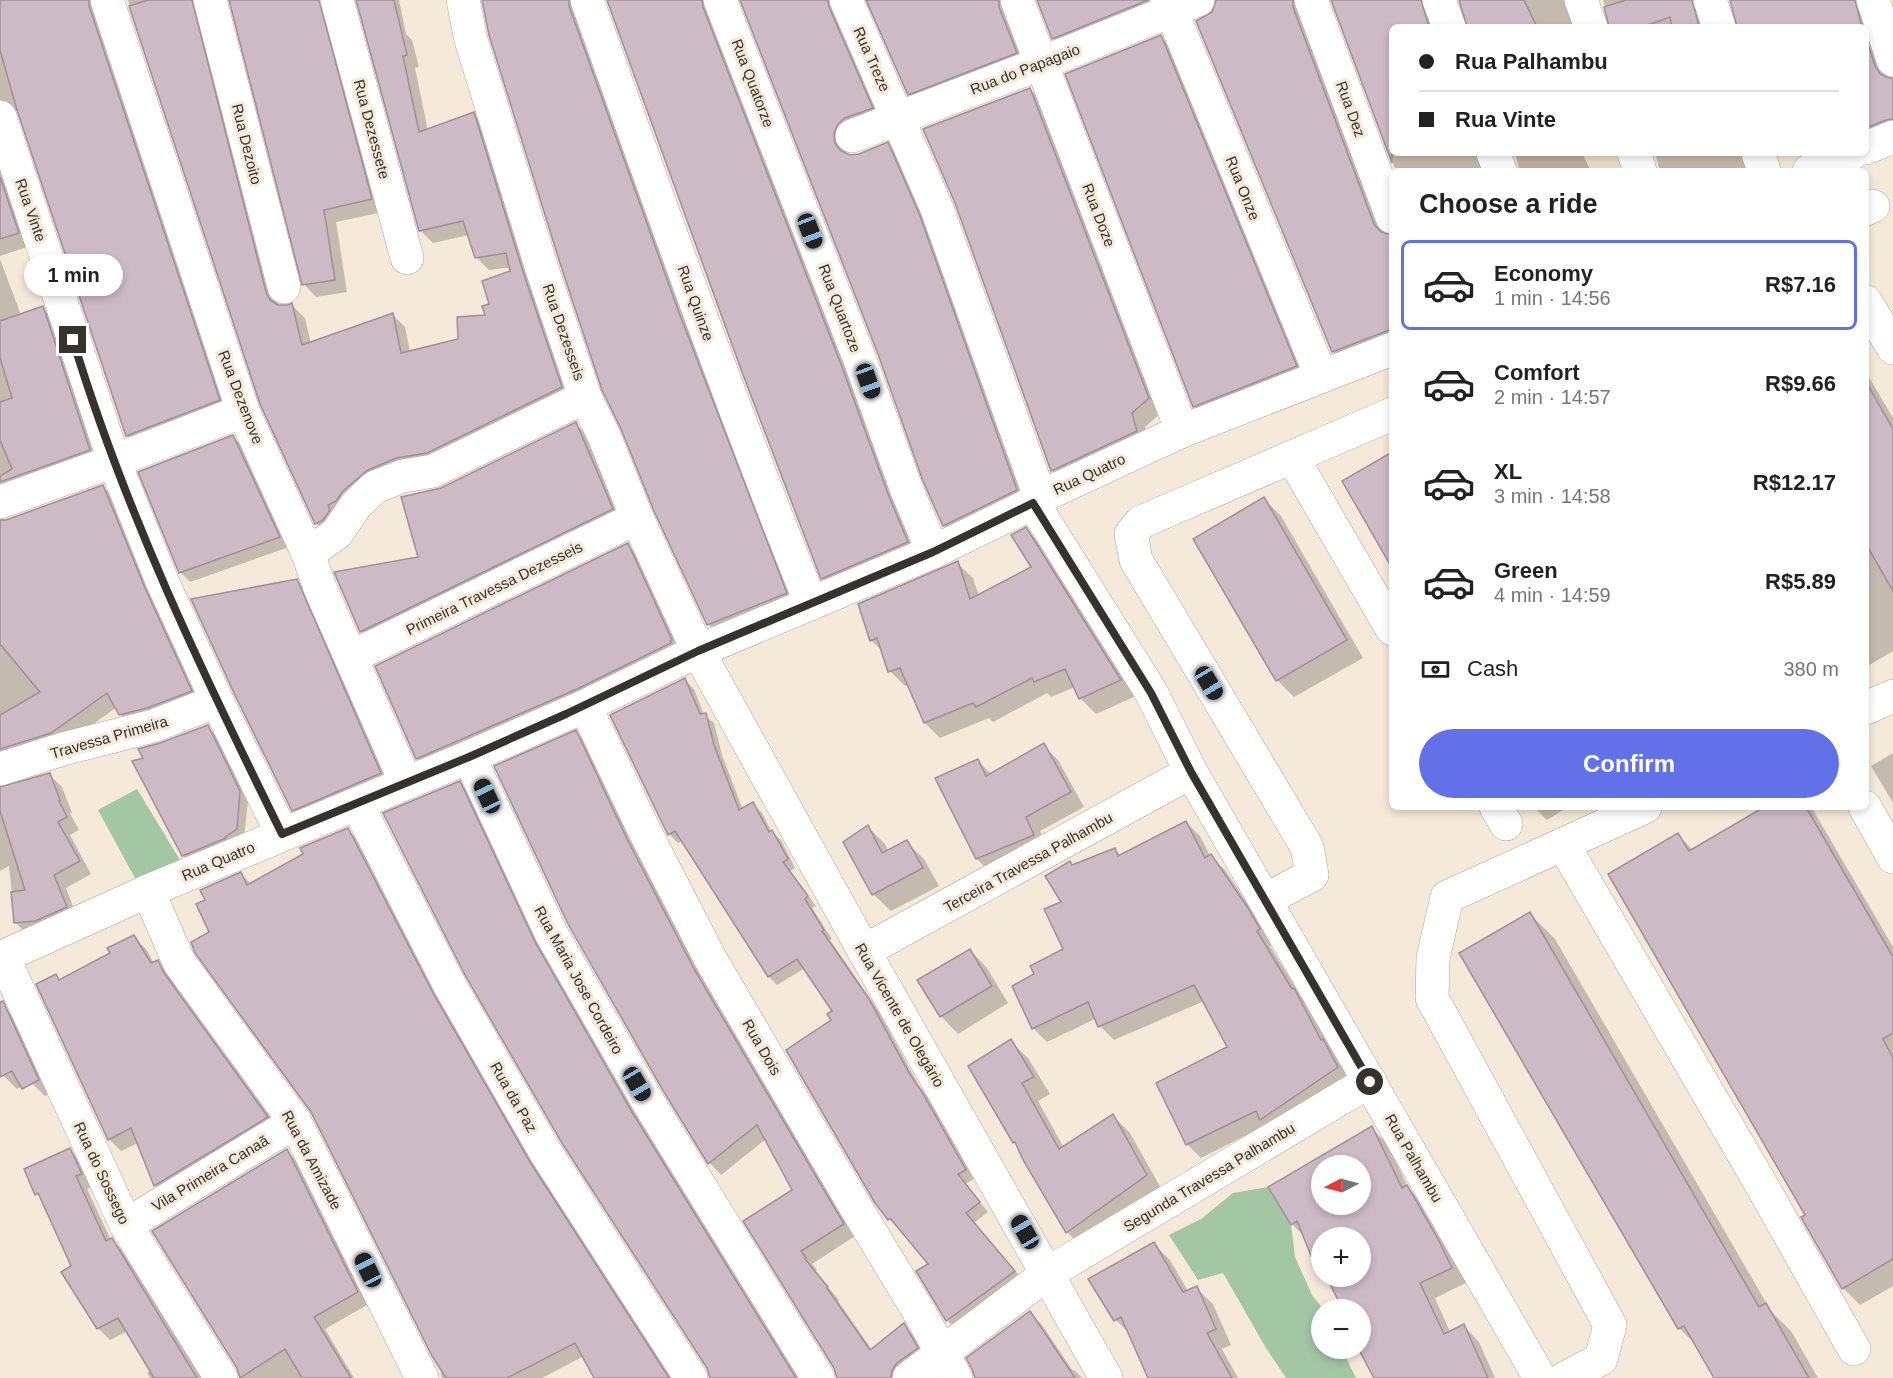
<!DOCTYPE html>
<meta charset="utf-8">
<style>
body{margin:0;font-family:Arial,sans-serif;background:#f2f2f2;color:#222;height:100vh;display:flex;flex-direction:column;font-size:22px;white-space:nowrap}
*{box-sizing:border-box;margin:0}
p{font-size:20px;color:#767676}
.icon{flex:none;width:33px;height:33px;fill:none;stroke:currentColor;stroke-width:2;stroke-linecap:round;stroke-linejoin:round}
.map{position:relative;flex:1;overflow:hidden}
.side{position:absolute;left:1389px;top:168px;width:480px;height:642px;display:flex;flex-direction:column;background:#fff;border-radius:9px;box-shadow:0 3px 9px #0003}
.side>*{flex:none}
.banner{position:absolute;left:1389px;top:24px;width:480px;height:132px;border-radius:9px;box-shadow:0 3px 9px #0003;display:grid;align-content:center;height:132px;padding:0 30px;background:#fff}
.needle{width:39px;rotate:264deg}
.controls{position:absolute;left:1311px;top:1155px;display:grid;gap:12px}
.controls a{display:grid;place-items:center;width:60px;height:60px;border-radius:50%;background:#fff;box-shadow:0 3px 9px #0003;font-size:30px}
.end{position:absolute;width:27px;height:27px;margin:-14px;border:8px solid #36322c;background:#fff;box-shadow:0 0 0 3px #fff}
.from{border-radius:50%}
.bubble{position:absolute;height:42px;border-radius:21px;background:#fff;box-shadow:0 3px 9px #0003;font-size:20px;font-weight:700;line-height:42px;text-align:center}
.car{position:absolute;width:18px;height:36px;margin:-18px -9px;border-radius:8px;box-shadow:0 0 4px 2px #0007;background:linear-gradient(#222 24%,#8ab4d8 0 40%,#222 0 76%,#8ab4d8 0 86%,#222 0)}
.banner b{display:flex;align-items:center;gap:21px;height:57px;font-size:22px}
.banner b+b{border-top:2px solid #e0e0e0}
.banner i{width:15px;height:15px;background:#222}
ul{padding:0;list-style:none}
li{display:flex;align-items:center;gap:18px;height:90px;margin:0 12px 9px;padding:0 18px;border:3px solid transparent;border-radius:9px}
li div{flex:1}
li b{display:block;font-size:22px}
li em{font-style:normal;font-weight:700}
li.on{border-color:#6371e9}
li>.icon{width:54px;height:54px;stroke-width:1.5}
h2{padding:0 30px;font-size:27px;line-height:72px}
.pay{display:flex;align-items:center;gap:15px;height:66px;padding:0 30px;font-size:22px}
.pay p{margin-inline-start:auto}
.primary-button{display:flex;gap:12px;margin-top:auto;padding:12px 30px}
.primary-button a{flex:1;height:69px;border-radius:36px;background:#6371e9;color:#fff;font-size:24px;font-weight:700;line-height:69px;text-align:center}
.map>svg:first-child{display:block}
</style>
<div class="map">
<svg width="1893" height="1378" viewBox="0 0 1893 1378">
<rect width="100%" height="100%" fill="#f5e9d9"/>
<polygon fill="#eddec7" points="1492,153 1622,153 1629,171 1500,171"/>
<g fill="#a3c6a5">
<polygon points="137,789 183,865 136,880 98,810"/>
<polygon points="1268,1187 1291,1225 1295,1257 1312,1295 1323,1309 1322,1310 1322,1348 1342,1349 1356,1378 1286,1378 1266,1348 1223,1273 1198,1280 1169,1235 1201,1219 1233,1193"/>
</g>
<g fill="#0003" fill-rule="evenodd">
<polygon points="0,0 106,0 231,413 140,448 127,436 18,111 7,112 0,116"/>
<polygon points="128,0 209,0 204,19 278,306 292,305 305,318 311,344 393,315 405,327 410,352 460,340 487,317 491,305 512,272 511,267 489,270 476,257 469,235 433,243 421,231 358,0 399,0 406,34 412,40 419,67 415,68 428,131 473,114 486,126 574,400 440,465 329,536 316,523 262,404"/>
<polygon points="231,0 336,0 383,212 336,222 347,292 316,297 304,284"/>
<polygon points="484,0 586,0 798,606 721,637 708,624"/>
<polygon points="609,0 719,0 920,555 835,591 822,578"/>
<polygon points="742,0 846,0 884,121 846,146 846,155 859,155 887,144 900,157 1029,503 957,538 944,526 879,353"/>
<polygon points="868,0 1016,0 1029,65 922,106 909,94"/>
<polygon points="1039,0 1167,0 1066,51 1053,38"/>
<polygon points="1218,0 1310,0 1306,21 1386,236 1392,237 1392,346 1346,364 1333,352 1214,13"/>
<polygon points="1333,0 1438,0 1436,27 1392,27 1392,153 1492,153 1487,171 1396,171"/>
<polygon points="1461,0 1580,0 1578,27 1469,27"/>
<polygon points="1603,0 1709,0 1707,27 1611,27"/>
<polygon points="1731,0 1872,0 1867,20 1887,79 1893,80 1893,134 1866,147 1866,27 1739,27"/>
<polygon points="1161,37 1173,49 1307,378 1206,418 1194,406"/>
<polygon points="1030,89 1044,103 1162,412 1145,427 1150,445 1066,484 1052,471"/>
<polygon points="1515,153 1582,153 1591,171 1520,171"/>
<polygon points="1655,153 1746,153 1752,171 1660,171"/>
<polygon points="0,154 30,246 0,256"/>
<polygon points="0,259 21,315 42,307 55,320 102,462 0,501"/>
<polygon points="1866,372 1893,418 1893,651 1866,667"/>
<polygon points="576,424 588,436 624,521 373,643 361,631 420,558 442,489"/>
<polygon points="233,437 243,447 289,547 190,582 180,572"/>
<polygon points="103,487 116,499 203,704 133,727 120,714 117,707 63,746 0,768 0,522 6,521"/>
<polygon points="1264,499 1281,516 1363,658 1294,697 1277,680"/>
<polygon points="1026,529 1041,545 1136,696 1096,714 1081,699 1075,687 1051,697 1047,693 993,722 989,718 940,738 925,723 909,685 905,686 890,671 884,653 871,640 957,563 973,578 979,596 1033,568"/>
<polygon points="628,545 639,556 680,652 428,769 417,758"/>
<polygon points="297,581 307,592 391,784 303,820 293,810"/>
<polygon points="685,680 694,689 704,715 714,723 722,755 743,810 753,804 762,813 771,831 781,840 795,868 790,871 816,906 812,908 832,939 830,940 878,1010 918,1084 931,1102 974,1179 965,1184 988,1212 974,1223 1023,1280 956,1329 947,1320 918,1272 930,1264 889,1219 833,1021 834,1012 805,968 777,985 769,977 683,840 678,843 669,834"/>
<polygon points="207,727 216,735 248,801 244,838 192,864 183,856 134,762"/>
<polygon points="576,732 588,744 855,1236 812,1264 817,1270 815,1272 839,1300 838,1301 872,1350 903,1325 915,1337 929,1360 907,1378 838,1378 835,1368 745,1222 794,1190 766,1139 721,1175 710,1163 665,1092"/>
<polygon points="1043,745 1058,760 1084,807 1040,831 1047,849 991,873 977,859 977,760 991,774"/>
<polygon points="1893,753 1893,803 1871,766"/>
<polygon points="50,775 62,787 72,813 70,813 79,830 70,835 91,874 66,888 78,920 28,935 15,922 9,866 0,871 0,789"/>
<polygon points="459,783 471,795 799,1378 711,1378"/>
<polygon points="1534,807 1568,807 1547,820"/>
<polygon points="1768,807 1812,808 1893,947 1893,1286 1860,1305 1843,1288 1807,1215 1678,835 1693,850"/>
<polygon points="1186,822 1200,836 1210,856 1225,870 1261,924 1273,944 1270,946 1302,998 1308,1004 1331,1049 1337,1055 1351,1082 1201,1158 1187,1144 1229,1048 1204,1001 1114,1040 1100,1026 1097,1018 1047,1042 1033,1028 1036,975 1065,949 1063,902 1073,866 1115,850 1121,856"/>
<polygon points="868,827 885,844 888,851 906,842 924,859 939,886 891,911 873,894"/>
<polygon points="348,830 360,842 672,1378 596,1378 584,1356 542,1378 442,1378 441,1373 443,1371 313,1113 210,933 207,900 241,874 251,884"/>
<polygon points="1530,914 1555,939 1771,1311 1791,1331 1818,1378 1716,1378 1698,1347 1679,1328"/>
<polygon points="133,937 146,949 154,963 157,962 169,974 176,987 279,1129 167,1197 155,1185 138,1143 121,1151 109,1139 56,976 61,981 113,954"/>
<polygon points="970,950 987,968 1008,1003 958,1034 941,1016"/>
<polygon points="5,1008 18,1021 51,1093 45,1096 32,1083 32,1080 17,1089 3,1075 0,1069 0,1010"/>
<polygon points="1010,1041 1028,1058 1050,1094 1038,1101 1064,1148 1113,1116 1130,1133 1163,1192 1085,1250 1068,1233 1018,1146 1014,1142"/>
<path d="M1371,1128L1387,1143L1409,1189L1422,1202L1466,1283L1435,1298L1450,1332L1464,1326L1479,1342L1495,1378H1376L1360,1348V1238H1322V1272L1317,1267L1305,1237L1292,1224L1270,1187ZM1322,1166H1360V1204H1322Z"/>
<polygon points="70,1150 82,1162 93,1186 87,1189 111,1240 124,1251 202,1378 150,1378 147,1373 151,1371 128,1331 110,1340 98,1328 73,1266 42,1199 37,1194"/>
<polygon points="287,1151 299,1163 369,1304 325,1329 354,1378 241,1378 239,1368"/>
<polygon points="1154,1244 1170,1260 1188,1291 1196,1288 1213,1304 1231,1345 1222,1349 1238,1378 1158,1378 1131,1335 1116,1320 1090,1279"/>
<polygon points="1030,1313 1042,1325 1073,1371 1074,1370 1082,1378 976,1378"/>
</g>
<g fill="#ccbac4" stroke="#a08e98" stroke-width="1.5" fill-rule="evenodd">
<polygon points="0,0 89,0 89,6 220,400 126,436 17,110 0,50"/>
<polygon points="148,0 192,0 266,292 270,300 278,305 288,305 292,303 302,345 393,313 401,353 458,339 457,317 485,315 482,306 489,304 482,281 510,271 506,253 475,258 463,221 419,231 356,0 394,0 407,55 403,56 419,132 474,112 524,275 562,387 427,453 396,458 368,470 343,491 336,501 328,505 330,510 323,520 315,524 260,404 129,6"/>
<polygon points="229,0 319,0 372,199 324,210 335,280 302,285"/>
<polygon points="482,0 569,0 569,6 678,310 787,593 707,625 654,511 621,429 602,390 560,263 489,35"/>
<polygon points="607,0 702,0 703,7 842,367 888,494 908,542 821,579 742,372"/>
<polygon points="740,0 828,0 829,7 873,108 845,118 838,124 834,133 835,143 841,151 850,155 859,154 888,142 920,216 1017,490 943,526 923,481 878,354"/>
<polygon points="866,0 999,0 999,7 1017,53 908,95"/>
<polygon points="1037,0 1148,0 1052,39"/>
<polygon points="1216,0 1293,0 1293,7 1374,224 1381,232 1392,235 1392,329 1332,352 1196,21 1212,12"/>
<polygon points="1331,0 1421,0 1429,27 1392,27 1392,163"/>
<polygon points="1459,0 1524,0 1537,27 1467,27"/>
<polygon points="1626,0 1692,0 1699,26 1672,27 1670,17 1643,27 1609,27 1604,7"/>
<polygon points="1730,0 1855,0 1862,27 1737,27"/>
<polygon points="1161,35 1297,366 1193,407 1065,74"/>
<polygon points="1866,38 1875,66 1880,74 1889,78 1893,78 1893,119 1886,120 1866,128"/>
<polygon points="1030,88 1149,398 1132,413 1137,431 1051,471 955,203 923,129"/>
<polygon points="0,177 19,233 0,239"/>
<polygon points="43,306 90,450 0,482 0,476 12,469 0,440 0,402 12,398 0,358 0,321"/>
<polygon points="1866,382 1893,429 1893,591 1866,544"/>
<polygon points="576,422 613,509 360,632 334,572 418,557 401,497 441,488"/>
<polygon points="233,435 280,537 179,573 138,472"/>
<polygon points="1392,452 1392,568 1342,481"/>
<polygon points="103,485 145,588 192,691 147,708 119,715 107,693 51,733 0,749 0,715 40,692 0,644 0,520 6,520"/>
<polygon points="1264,497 1347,640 1276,681 1193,539"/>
<polygon points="1026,527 1121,680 1079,699 1065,669 1034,682 1032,678 976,707 973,703 924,723 900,668 888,672 877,638 870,641 858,604 958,561 970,599 1031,567 1011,535"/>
<polygon points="628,543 672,640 670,641 671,643 577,689 416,759 375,666"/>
<polygon points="297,579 381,773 292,811 234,693 191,599"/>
<polygon points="685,678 700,714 706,713 714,745 739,810 753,802 769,832 772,830 788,859 783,862 808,896 805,899 824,930 822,931 869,999 909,1073 922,1092 966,1170 958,1174 980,1202 966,1213 1015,1271 946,1321 916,1271 928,1264 890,1218 888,1220 875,1203 786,1050 831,1020 827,1014 832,1011 797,959 768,977 675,831 668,835 610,715"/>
<polygon points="208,725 240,791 237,829 225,837 226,838 182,856 132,761 143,758 138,749 160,743"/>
<polygon points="576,730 627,839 694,969 844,1224 801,1251 806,1258 805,1259 828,1287 827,1288 870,1350 904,1323 918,1348 897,1363 892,1370 891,1378 837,1378 834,1368 743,1221 792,1190 757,1125 708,1164 664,1092 568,924 494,766"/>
<polygon points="1044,743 1071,792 1026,817 1034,835 976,859 935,778 978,759 986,776"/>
<polygon points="50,773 60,800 59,801 67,817 58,822 80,861 54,875 67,907 35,921 14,923 11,892 25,890 0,811 0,787"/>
<polygon points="460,781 535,942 632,1112 796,1378 710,1378 707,1368 562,1143 465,975 383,813"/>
<polygon points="1764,807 1806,807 1893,957 1893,1033 1883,1039 1893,1058 1893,1259 1842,1289 1801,1217 1805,1215 1608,874 1678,833 1689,851"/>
<polygon points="1186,821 1205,858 1211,854 1248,908 1260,929 1257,931 1292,989 1294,988 1321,1040 1323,1039 1338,1067 1260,1120 1256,1111 1186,1145 1156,1083 1227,1047 1194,985 1098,1027 1088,1002 1032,1029 1012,986 1034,974 1030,966 1063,949 1044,909 1061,902 1045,876 1070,861 1072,865 1115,848 1118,856"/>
<polygon points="868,825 882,853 907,840 923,868 872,895 843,842"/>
<polygon points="348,828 433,993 530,1162 669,1378 594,1378 575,1343 507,1378 446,1378 432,1356 311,1112 195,953 191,942 209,932 196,904 205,900 200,890 241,872 247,885 303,854 300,848"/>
<polygon points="1530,912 1759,1307 1766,1303 1809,1378 1714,1378 1684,1326 1678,1329 1459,953"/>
<polygon points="134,935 151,963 158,960 164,973 268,1117 154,1186 131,1128 108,1140 36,984 56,974 59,980 110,953 107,948"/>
<polygon points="970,949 992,986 940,1017 917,980"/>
<polygon points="3,1001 39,1080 22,1089 12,1071 0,1077 0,1002"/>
<polygon points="1011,1039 1034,1077 1022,1083 1059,1149 1113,1114 1147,1175 1066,1233 1023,1160 1015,1142 1013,1143 968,1066"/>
<path d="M1372,1126L1402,1188L1407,1185L1439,1241L1452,1268L1420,1283L1444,1334L1464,1324L1488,1378H1374L1358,1348H1362L1360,1345V1310H1343L1326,1276H1360V1238H1322V1266L1316,1268L1297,1221L1291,1225L1268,1187ZM1322,1166H1360V1204H1322Z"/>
<polygon points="70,1148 82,1174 76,1176 106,1241 112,1238 197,1378 154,1378 118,1318 97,1329 61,1272 71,1266 38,1193 35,1195 24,1169"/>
<polygon points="287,1149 358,1292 314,1317 351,1378 302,1378 285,1349 240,1378 237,1368 152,1231"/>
<polygon points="1154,1242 1183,1292 1197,1286 1216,1329 1207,1333 1232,1378 1148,1378 1121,1317 1114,1321 1088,1279"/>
<polygon points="1030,1311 1075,1378 975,1378 972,1369 966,1358"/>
</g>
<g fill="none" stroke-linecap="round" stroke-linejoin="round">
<g stroke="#b0a596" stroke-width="34">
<g id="street">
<polyline points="107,0 243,411 308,554 320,588 406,783"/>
<polyline points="210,0 284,287"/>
<polyline points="337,0 407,258"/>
<polyline points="463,0 471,40 542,269 585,397 604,436 637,518 698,651 864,951 1106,1378"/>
<path d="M587,0C659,202 731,405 811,604"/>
<polyline points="720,0 860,360 906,488 933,552"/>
<polyline points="846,0 937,209 1040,497"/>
<polyline points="1017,0 1182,431"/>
<polyline points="1167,0 1321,376"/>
<polyline points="1311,0 1392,217"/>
<polyline points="1439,0 1449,27"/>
<polyline points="1581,0 1591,27"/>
<polyline points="1710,0 1719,27"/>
<polyline points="1873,0 1893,60"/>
<polyline points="0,117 114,461 162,581 217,701 282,834"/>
<polyline points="852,136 1042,63 1198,0"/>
<polyline points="1866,148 1893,137"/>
<polyline points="1493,153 1500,171"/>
<polyline points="1634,153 1640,171"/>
<polyline points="1758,153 1764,171"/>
<polyline points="1809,171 1853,153"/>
<polyline points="1866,209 1873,206"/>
<polyline points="1866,302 1893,348"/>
<polyline points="1292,457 1392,629"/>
<polyline points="0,502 114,461 243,411"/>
<polyline points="1033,503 1151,692 1191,772 1540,1378"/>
<polyline points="308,554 337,533 356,505 375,487 403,476 433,471 585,397"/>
<polyline points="351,657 637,518"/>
<polyline points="585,706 644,830 711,960 855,1206 922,1317 956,1378"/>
<polyline points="1866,708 1893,696"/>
<polyline points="469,757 551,933 648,1102 818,1378"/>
<polyline points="0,769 63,749 153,726 217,701"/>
<polyline points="357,804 449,984 546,1153 691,1378"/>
<polyline points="1496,807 1506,824"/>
<polyline points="1865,807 1893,857"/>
<polyline points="1563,844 1758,1179 1854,1349"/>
<polyline points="148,891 179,962 295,1122 422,1378"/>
<polyline points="1265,900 1312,875 1307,847 1136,560 1131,534 1141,522 1392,414"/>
<polyline points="864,951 1191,772"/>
<polyline points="3,957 126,1225 221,1378"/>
<polyline points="0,958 148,891 469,757 585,706 698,651 933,552 1033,503 1040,497 1182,431 1392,349"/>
<polyline points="126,1225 295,1122"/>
<polyline points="909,1378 1048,1273 1370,1081"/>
<polyline points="1565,1378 1601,1359 1610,1325 1432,998 1433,958 1447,897 1645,807"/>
</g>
</g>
<use href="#street" stroke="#fff" stroke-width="33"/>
</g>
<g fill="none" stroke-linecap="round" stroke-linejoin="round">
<path stroke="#36322c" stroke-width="8" d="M73,340C125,512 203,674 282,834L469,757L566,714L698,651L933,552L1033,503L1151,693L1191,772L1370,1082"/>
</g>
<g text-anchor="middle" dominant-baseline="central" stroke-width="6" stroke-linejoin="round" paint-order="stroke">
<g font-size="15" fill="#36322c" stroke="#f5e9d9">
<text transform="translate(872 59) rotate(66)">Rua Treze</text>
<text transform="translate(1025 69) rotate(-21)">Rua do Papagaio</text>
<text transform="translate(753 83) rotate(69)">Rua Quatorze</text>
<text transform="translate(1351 109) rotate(70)">Rua Dez</text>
<text transform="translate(372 129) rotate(75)">Rua Dezessete</text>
<text transform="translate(247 144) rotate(76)">Rua Dezoito</text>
<text transform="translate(1243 188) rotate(68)">Rua Onze</text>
<text transform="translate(31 210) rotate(71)">Rua Vinte</text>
<text transform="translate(1099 215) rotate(69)">Rua Doze</text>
<text transform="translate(696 303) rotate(70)">Rua Quinze</text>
<text transform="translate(840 308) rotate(69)">Rua Quartoze</text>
<text transform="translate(564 332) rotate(71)">Rua Dezesseis</text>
<text transform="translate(241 397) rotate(69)">Rua Dezenove</text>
<text transform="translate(1089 474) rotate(-25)">Rua Quatro</text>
<text transform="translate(494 588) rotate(-26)">Primeira Travessa Dezesseis</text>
<text transform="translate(109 737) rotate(-16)">Travessa Primeira</text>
<text transform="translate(218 861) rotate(-23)">Rua Quatro</text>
<text transform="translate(1028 862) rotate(-29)">Terceira Travessa Palhambu</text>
<text transform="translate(579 980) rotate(61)">Rua Maria Jose Cordeiro</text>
<text transform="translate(900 1015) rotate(60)">Rua Vicente de Olegário</text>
<text transform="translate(762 1047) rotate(60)">Rua Dois</text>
<text transform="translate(514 1097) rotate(60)">Rua da Paz</text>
<text transform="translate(1414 1158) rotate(60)">Rua Palhambu</text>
<text transform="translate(312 1160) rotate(62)">Rua da Amizade</text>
<text transform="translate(102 1173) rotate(65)">Rua do Sossego</text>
<text transform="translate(210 1173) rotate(-31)">Vila Primeira Canaã</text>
<text transform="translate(1209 1177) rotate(-31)">Segunda Travessa Palhambu</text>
</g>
</g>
</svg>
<div class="controls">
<a><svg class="needle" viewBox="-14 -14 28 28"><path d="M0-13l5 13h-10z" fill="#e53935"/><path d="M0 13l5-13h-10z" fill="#767676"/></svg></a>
<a>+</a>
<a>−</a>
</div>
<i class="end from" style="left:1370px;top:1082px"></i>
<i class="end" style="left:73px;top:340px"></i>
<div class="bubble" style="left:24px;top:254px;width:99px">1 min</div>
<i class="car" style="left:810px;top:231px;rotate:159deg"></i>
<i class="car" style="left:868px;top:381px;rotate:160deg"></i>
<i class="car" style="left:1209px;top:683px;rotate:149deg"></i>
<i class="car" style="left:487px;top:796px;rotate:335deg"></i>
<i class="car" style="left:637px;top:1084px;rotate:150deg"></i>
<i class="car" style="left:1025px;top:1232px;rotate:330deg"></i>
<i class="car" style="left:368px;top:1270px;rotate:334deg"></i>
<div class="banner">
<b><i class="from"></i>Rua Palhambu</b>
<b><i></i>Rua Vinte</b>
</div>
<section class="side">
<h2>Choose a ride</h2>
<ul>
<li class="on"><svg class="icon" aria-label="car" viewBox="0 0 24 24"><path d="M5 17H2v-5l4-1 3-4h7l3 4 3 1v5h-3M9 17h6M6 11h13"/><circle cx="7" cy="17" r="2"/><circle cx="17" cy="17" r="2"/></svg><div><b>Economy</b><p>1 min · 14:56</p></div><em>R$7.16</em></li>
<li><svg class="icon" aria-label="car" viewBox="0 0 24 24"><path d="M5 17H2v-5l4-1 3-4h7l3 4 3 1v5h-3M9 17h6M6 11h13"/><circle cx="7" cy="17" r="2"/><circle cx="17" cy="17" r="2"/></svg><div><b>Comfort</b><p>2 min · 14:57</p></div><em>R$9.66</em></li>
<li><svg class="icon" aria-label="car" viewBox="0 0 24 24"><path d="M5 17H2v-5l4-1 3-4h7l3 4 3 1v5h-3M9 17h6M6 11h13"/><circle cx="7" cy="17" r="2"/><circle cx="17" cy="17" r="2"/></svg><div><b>XL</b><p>3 min · 14:58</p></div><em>R$12.17</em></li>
<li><svg class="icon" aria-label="car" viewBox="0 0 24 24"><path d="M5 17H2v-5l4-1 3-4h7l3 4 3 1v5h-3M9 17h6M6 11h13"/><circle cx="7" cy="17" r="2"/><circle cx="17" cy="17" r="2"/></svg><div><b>Green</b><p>4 min · 14:59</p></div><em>R$5.89</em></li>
</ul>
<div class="pay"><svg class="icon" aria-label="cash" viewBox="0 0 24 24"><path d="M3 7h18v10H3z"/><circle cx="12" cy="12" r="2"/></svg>Cash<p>380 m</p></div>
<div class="primary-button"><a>Confirm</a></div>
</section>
</div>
